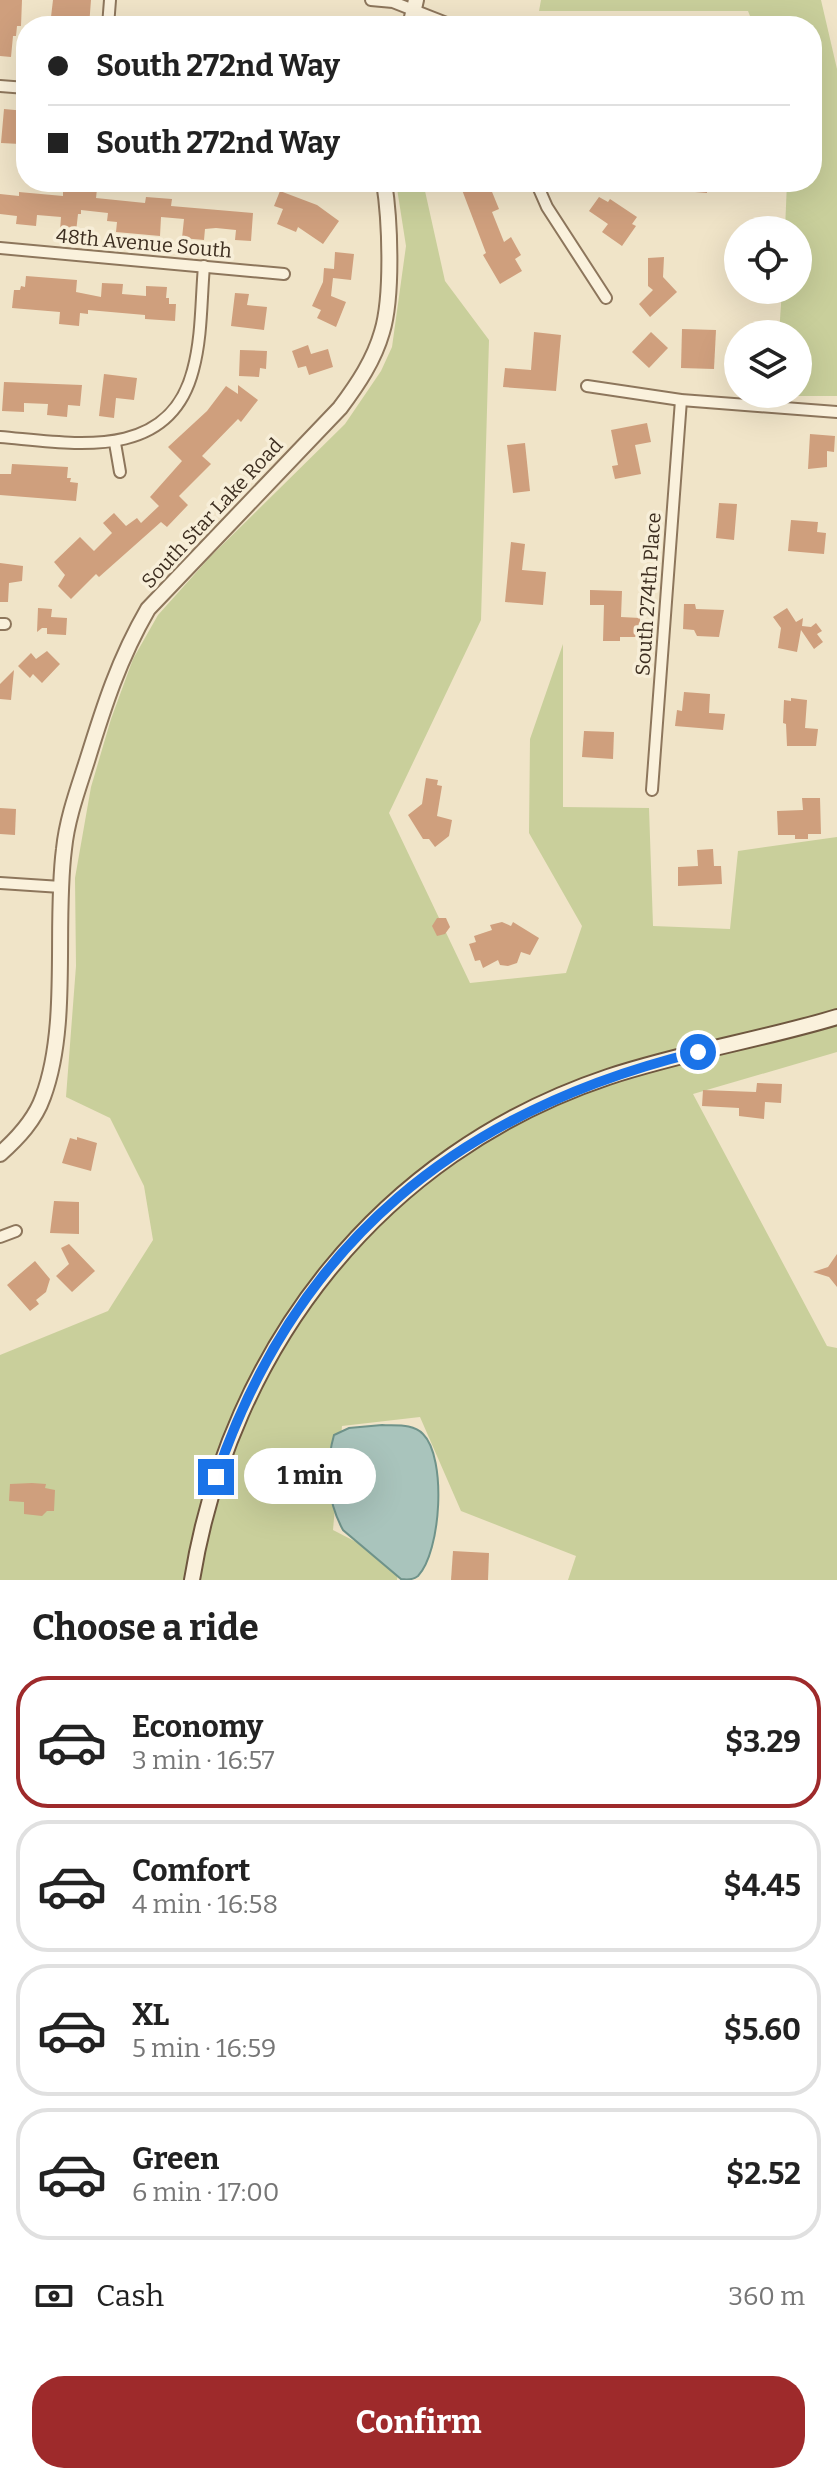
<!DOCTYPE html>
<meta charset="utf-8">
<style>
body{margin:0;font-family:Bitter,serif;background:#f6f6f6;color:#222;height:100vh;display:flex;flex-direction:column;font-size:30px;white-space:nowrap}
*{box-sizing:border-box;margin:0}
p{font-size:26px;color:#767676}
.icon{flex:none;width:44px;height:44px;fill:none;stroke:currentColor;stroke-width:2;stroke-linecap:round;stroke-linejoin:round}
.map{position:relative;height:1580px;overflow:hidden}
.panel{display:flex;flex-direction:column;background:#fff;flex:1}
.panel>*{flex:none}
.banner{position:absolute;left:16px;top:16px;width:806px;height:176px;border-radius:32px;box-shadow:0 8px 32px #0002;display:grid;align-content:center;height:176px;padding:0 32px;background:#fff}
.buttons{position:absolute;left:724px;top:216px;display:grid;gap:16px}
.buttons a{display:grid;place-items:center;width:88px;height:88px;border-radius:50%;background:#fff;box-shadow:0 8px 32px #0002;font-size:40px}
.end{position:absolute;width:36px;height:36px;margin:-18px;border:10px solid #1a73e8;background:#fff;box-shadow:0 0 0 4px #fff}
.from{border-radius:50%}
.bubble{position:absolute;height:56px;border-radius:28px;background:#fff;box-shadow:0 8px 32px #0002;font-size:26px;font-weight:700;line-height:56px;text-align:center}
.banner b{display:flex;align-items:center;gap:28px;height:76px;font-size:30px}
.banner b+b{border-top:2px solid #e0e0e0}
.banner i{width:20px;height:20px;background:#222}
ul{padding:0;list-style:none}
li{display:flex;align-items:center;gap:24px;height:132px;margin:0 16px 12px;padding:0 16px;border:4px solid #e0e0e0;border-radius:32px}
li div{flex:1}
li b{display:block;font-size:30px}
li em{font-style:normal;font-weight:700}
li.selected{border-color:#9e2a2b}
li>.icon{width:72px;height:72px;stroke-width:1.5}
h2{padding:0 32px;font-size:36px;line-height:96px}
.pay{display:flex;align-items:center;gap:20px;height:88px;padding:0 32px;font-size:30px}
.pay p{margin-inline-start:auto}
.action{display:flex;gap:16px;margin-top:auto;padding:16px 32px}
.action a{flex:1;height:92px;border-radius:32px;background:#9e2a2b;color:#fff;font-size:32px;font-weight:700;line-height:92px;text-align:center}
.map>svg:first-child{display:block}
</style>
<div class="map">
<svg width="837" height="1580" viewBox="0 0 837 1580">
<rect width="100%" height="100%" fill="#f0e4c8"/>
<g fill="#c9cf9b">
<polygon points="541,0 821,0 837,69 837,396 776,396 798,394 798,334 779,334 782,290 798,290 798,230 785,230 787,182 812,182 812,26 754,26 748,11 539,11"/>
<polygon points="396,182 423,182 445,281 489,340 481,620 389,813 470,983 566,973 582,926 529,833 530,739 563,644 563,807 649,808 653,926 730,929 738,851 837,837 837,1052 693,1094 827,1346 837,1348 837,1580 568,1580 576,1556 461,1511 420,1417 342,1426 333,1530 399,1564 397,1580 0,1580 0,1355 108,1311 153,1240 144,1186 110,1118 66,1097 76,966 75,878 91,787 111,719 133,659 158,615 210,557 345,424 381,371 392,347 406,246"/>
</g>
<path fill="#a9c4bc" stroke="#6f938a" stroke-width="2" d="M382,1425C395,1426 413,1423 423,1434C447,1458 441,1552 418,1576C413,1580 407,1580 401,1579L343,1530C327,1501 325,1467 334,1435L349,1428Z"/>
<g fill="#cf9f7d">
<polygon points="0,0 22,0 21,26 17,26 16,36 13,36 11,57 0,56"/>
<polygon points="53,0 91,0 89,26 56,26 57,17 51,17"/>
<polygon points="4,109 26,111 26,138 20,137 20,144 1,143"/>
<polygon points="459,182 488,182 499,209 492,212 504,242 511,237 521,255 515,259 522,271 500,284 483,255 486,253"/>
<polygon points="684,182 707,182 707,193 683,191"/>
<polygon points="63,186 97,189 96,198 145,203 146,197 172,199 171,206 253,213 251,241 235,240 236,230 216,228 205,229 204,240 182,238 184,219 161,217 160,236 116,232 117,222 107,221 108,213 81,210 81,214 78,214 76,232 60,231 61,217 37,215 36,226 16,224 17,216 0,214 0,194 19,196 19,192 63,196"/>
<polygon points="280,191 317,205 339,221 323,244 298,227 296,232 277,224 283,209 274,206"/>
<polygon points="599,197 608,202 610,199 637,217 632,224 636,226 622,246 602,232 608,224 589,211"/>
<polygon points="335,252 354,254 351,280 333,278 331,296 346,302 336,327 317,318 321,310 312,306 323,282 324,268 334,269"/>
<polygon points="664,257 663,277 677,292 650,317 639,304 653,290 648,286 648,258"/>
<polygon points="26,276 77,280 76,292 101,297 102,283 123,284 122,294 146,296 146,286 167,287 166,298 169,298 169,304 176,304 175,321 145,319 145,315 88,310 88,314 80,313 79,326 59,324 60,312 12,308 14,290 20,290 21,286 25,287"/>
<polygon points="235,293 249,294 247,305 267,307 264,330 231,326"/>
<polygon points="682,329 716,330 714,369 681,368"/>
<polygon points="534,332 561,335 556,391 503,387 505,368 531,370"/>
<polygon points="651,332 668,348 649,368 632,352"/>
<polygon points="308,345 311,354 328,349 333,367 309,375 306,366 298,368 292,351"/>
<polygon points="240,350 267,351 266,369 260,368 259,377 239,376"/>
<polygon points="104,374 137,378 134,400 116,398 114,418 99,416"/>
<polygon points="4,382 82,385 80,406 68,405 67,417 47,415 48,404 24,403 24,412 2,411"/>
<polygon points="238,385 258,400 241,422 238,419 202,456 211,464 179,496 188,505 167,527 161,522 99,577 96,574 71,599 58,586 65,575 54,562 80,537 94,551 112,533 103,523 114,513 126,526 137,518 141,523 159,506 150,497 182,461 168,447 207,411 226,386 238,394"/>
<polygon points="647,423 651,442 635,445 641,474 615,479 612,466 618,465 611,430"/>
<polygon points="810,434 835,436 834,452 827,451 827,467 808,469"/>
<polygon points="525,443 530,491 513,493 507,445"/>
<polygon points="12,464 68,467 67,478 71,478 70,482 78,483 76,501 0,495 0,474 11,474"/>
<polygon points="719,503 737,504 734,540 716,538"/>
<polygon points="791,520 818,522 817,532 826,533 824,554 788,551"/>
<polygon points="511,542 525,544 522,570 546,572 543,605 505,602"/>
<polygon points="0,563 23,566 22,581 9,583 8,602 0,602"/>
<polygon points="590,590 622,591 621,617 640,618 640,637 620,637 620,641 603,641 604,605 590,605"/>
<polygon points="684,604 695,604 696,609 724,610 719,637 697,636 694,630 683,629"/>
<polygon points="38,608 52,609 51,617 67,618 66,635 47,634 47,628 42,628 37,632"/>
<polygon points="787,608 796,622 803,618 802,626 811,627 816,623 822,631 817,634 823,642 814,649 801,630 797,652 778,648 781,628 773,617"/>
<polygon points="47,651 60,664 42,683 33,674 30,678 18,666 31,653 36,659"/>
<polygon points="14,670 11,700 0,699 0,684"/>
<polygon points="684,692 710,694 709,713 725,714 723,730 675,726 677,710 682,711"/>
<polygon points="791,698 807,700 805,728 818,729 816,746 787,746 786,724 783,723 784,700 791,701"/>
<polygon points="584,731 614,732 613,759 582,757"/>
<polygon points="426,778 438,780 437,785 442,786 437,816 452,820 449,836 435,847 429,839 423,839 408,815 422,804"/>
<polygon points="802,798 820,798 821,834 808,834 808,839 795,839 795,835 778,835 777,811 803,810"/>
<polygon points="0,808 16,809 15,835 0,834"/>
<polygon points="713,849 714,866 721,866 722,884 678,886 678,867 698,866 697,850"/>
<polygon points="437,918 446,918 450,927 445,934 437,936 432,926"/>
<polygon points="502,922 511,926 513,922 539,938 530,955 521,952 517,963 508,966 500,965 498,960 483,968 480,960 475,961 469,944 476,942 474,936 492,930 490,925"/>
<polygon points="757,1083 782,1084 781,1103 765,1102 764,1119 739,1116 739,1108 702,1106 703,1090 756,1092"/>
<polygon points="77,1137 97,1143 91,1171 62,1163 70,1138 77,1140"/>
<polygon points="54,1201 79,1202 79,1234 50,1233"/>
<polygon points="69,1244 95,1271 72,1292 56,1276 69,1264 61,1248"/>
<polygon points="837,1254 837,1287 829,1277 813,1272 828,1267"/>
<polygon points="35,1261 50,1279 46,1292 36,1300 39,1304 30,1311 7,1285"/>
<polygon points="32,1483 46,1484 45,1488 55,1490 54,1511 47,1511 42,1516 24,1514 24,1502 9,1501 10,1484"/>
<polygon points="453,1551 489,1553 488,1580 451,1580"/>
</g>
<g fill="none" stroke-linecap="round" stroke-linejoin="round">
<g stroke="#8d765c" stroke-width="14">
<g id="minor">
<polyline points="371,0 393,2 454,26"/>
<polyline points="108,26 110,0"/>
<polyline points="0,86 26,88"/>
<polyline points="536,182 547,207 606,298"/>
<polyline points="0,248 284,274"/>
<polyline points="587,386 681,400 837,412"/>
<path d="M0,437C72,443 169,463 193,370C202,337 201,300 204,266"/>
<polyline points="115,443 120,472"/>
<polyline points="0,624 5,624"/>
<polyline points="652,790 681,400"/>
<polyline points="0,883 61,887"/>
<polyline points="0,1237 16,1231"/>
</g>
</g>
<g stroke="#8d765c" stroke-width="18">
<g id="tertiary">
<polyline points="410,26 416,0"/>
<path d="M0,1154C18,1138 35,1120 43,1097C70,1025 54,925 64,849C67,819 78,789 87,761C104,706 119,659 148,609L340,408C358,384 374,360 382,332C393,296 390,219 384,182"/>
</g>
</g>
<g stroke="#6f573f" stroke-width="18">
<path id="secondary" d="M192,1580C230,1347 381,1153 608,1077C683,1052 761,1040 837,1017"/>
</g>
<use href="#minor" stroke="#faf1dc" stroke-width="10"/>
<use href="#tertiary" stroke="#faf1dc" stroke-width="14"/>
<use href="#secondary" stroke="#faf1dc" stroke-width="14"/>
</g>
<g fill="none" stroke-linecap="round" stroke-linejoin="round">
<path stroke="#1a73e8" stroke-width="10" d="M216,1477C296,1241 460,1110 698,1052"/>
</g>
<g text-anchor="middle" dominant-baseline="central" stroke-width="7" stroke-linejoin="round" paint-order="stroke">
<g font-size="20" fill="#3d2e20" stroke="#f7eed8">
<text transform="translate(144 243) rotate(5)">48th Avenue South</text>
<text transform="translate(212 513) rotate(-47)">South Star Lake Road</text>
<text transform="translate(648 594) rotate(-86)">South 274th Place</text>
</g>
</g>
</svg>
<div class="buttons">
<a><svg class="icon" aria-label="locate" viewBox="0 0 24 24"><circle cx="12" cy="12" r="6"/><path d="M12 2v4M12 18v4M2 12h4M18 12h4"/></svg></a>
<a><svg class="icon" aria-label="layers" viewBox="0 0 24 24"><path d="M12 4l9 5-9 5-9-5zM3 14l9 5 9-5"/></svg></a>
</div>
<i class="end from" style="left:698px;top:1052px"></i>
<i class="end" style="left:216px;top:1477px"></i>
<div class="bubble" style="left:244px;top:1448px;width:132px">1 min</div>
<div class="banner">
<b><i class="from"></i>South 272nd Way</b>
<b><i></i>South 272nd Way</b>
</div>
</div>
<section class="panel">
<h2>Choose a ride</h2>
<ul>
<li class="selected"><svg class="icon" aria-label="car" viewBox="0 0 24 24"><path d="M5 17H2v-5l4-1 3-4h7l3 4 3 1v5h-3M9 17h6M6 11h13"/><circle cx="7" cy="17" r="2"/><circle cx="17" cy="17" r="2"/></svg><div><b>Economy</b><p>3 min · 16:57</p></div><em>$3.29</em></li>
<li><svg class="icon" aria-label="car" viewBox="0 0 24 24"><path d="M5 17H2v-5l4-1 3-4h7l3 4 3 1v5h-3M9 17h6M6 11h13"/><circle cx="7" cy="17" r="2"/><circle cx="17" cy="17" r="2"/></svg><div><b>Comfort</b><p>4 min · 16:58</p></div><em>$4.45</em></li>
<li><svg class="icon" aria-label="car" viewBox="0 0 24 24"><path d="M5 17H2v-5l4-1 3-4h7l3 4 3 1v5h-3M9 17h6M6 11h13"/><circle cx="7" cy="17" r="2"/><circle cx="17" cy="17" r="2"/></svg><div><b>XL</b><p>5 min · 16:59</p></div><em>$5.60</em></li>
<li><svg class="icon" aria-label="car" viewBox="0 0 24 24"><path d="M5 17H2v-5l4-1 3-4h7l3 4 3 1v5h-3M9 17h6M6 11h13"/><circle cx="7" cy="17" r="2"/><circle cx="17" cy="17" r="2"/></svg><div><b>Green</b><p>6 min · 17:00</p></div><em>$2.52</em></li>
</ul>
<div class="pay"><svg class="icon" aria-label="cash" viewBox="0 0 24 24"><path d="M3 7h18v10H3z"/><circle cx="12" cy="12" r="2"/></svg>Cash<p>360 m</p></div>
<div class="action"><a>Confirm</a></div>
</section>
